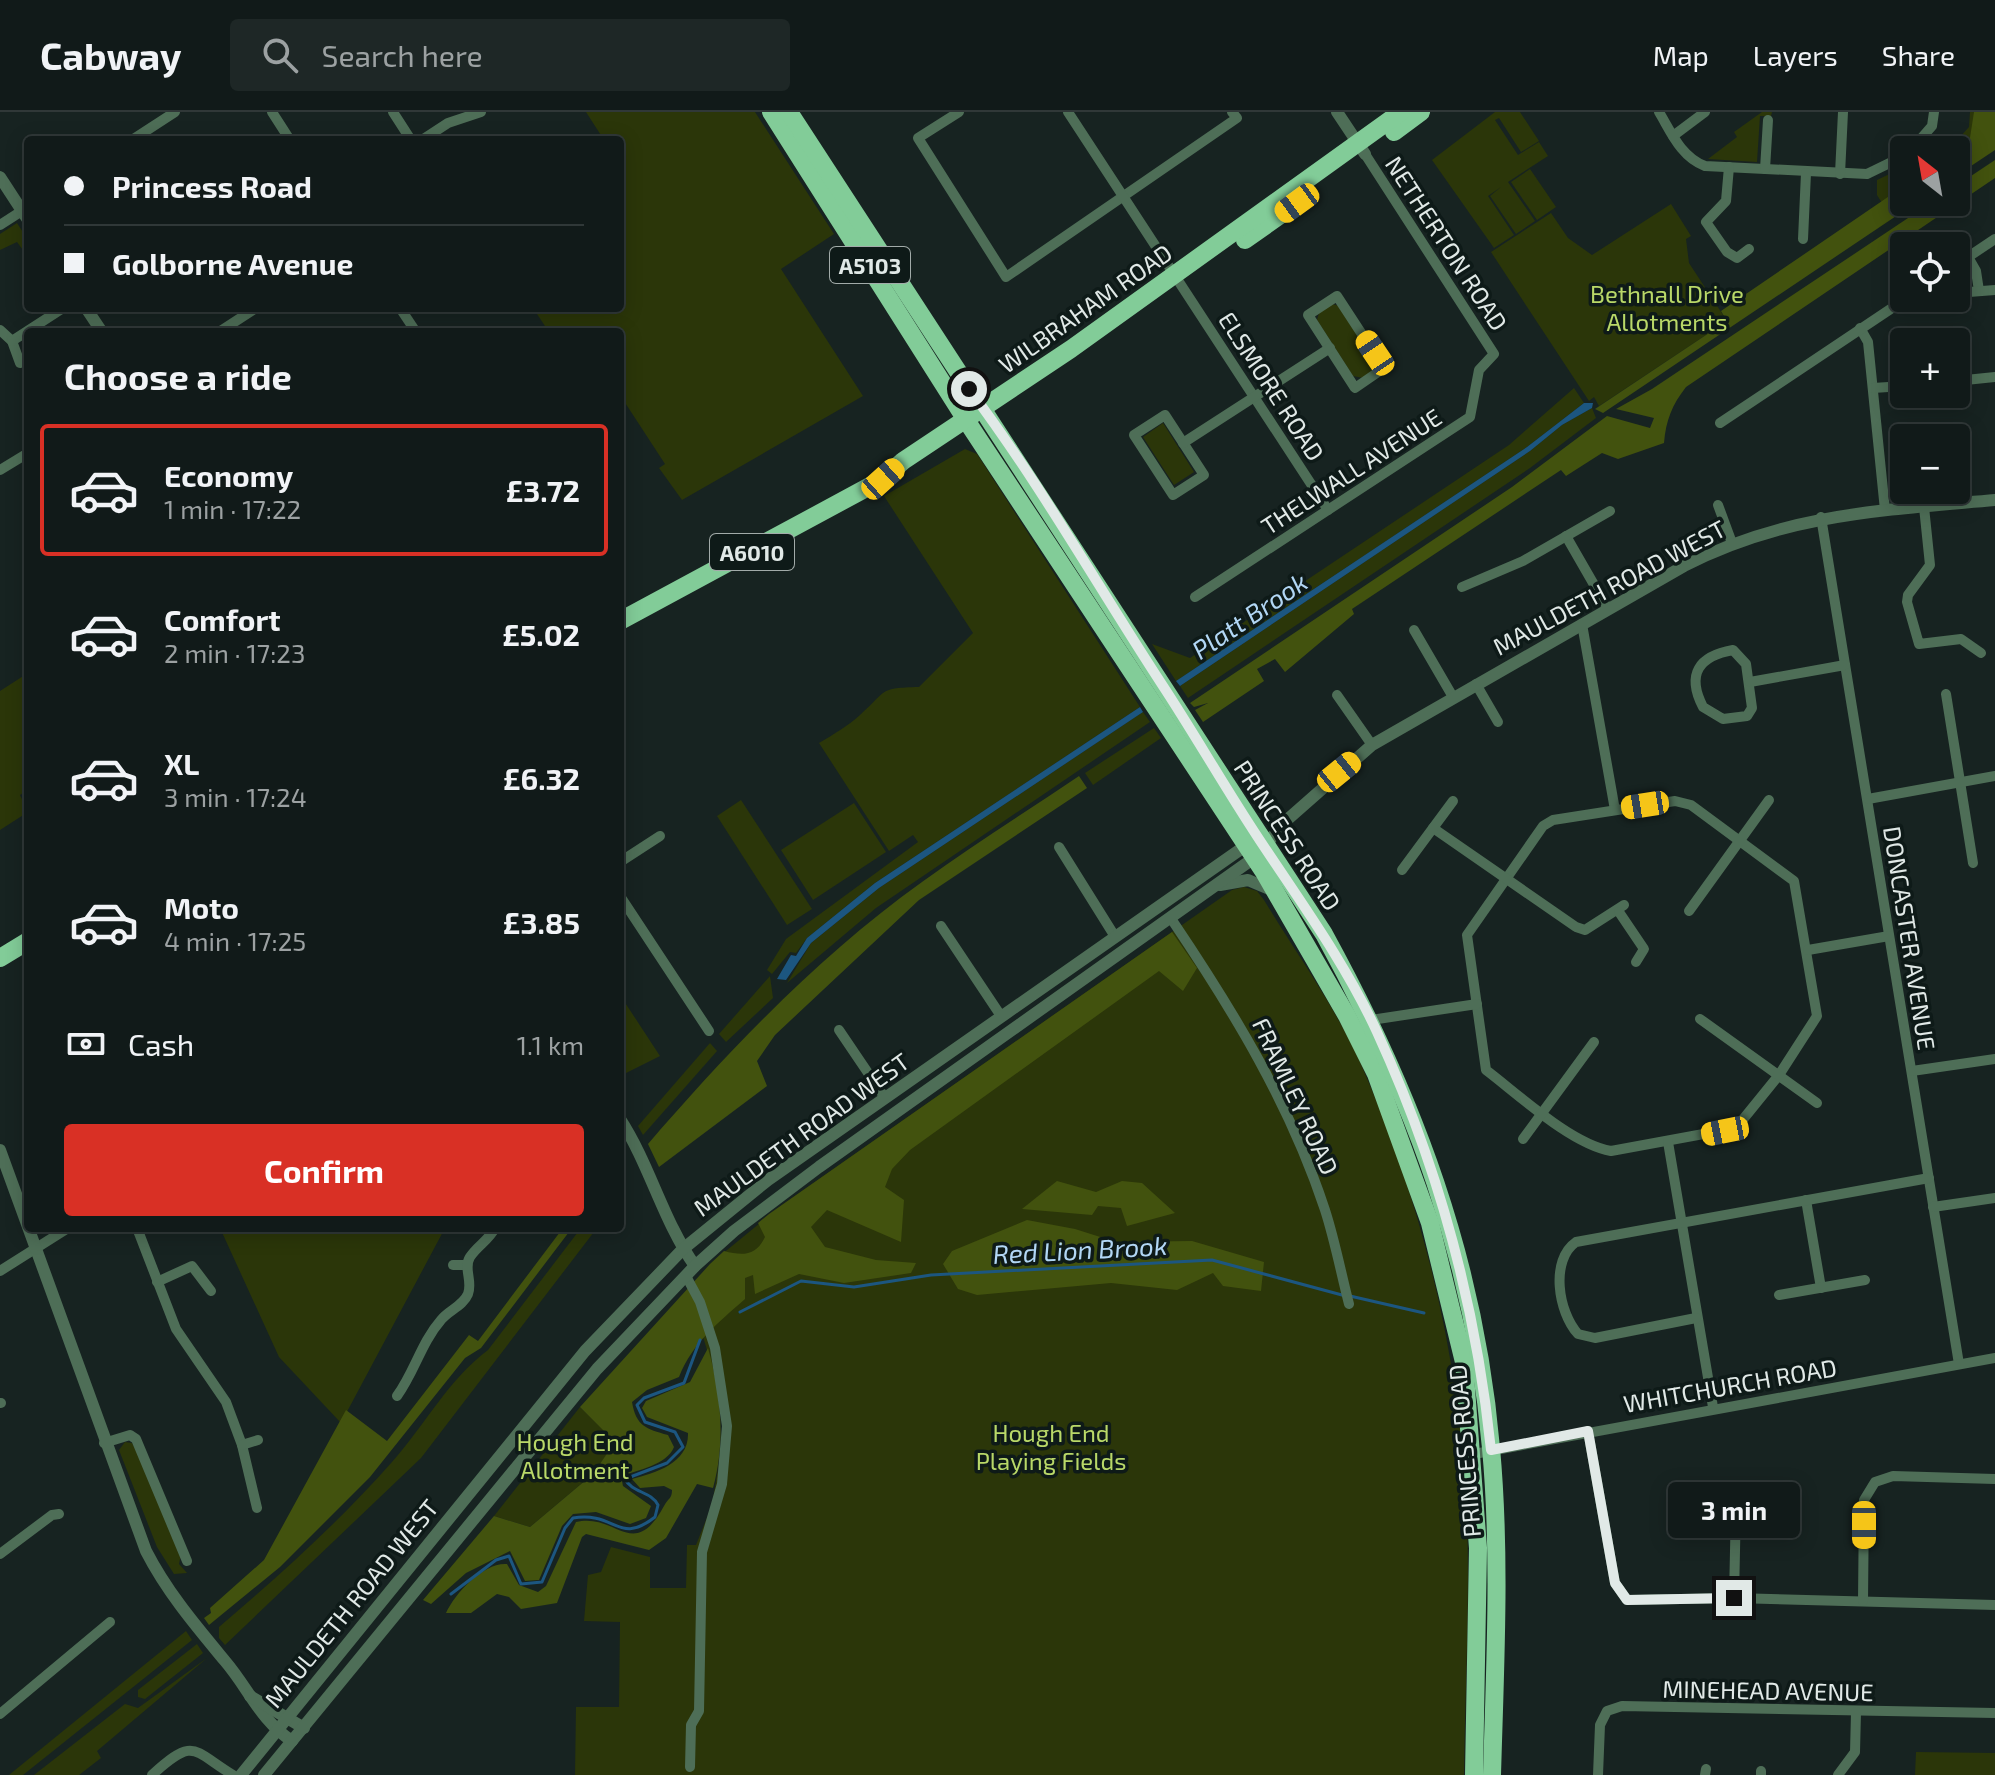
<!DOCTYPE html>
<meta charset="utf-8">
<style>
body{margin:0;font-family:"Exo 2",sans-serif;background:#1e2726;color:#f1f3f6;height:100vh;display:flex;flex-direction:column;font-size:30px;white-space:nowrap}
*{box-sizing:border-box;margin:0}
p{font-size:26px;color:#9ca1a2}
.icon{flex:none;width:44px;height:44px;fill:none;stroke:currentColor;stroke-width:2;stroke-linecap:round;stroke-linejoin:round}
.map{position:relative;flex:1;overflow:hidden}
.sheet{position:absolute;left:24px;top:216px;width:600px;height:904px;display:flex;flex-direction:column;background:#111a19;border-radius:8px;box-shadow:0 4px 20px #0003,0 0 0 2px #303838}
.sheet>*{flex:none}
.top-card{position:absolute;left:24px;top:24px;width:600px;height:176px;border-radius:8px;box-shadow:0 4px 20px #0003,0 0 0 2px #303838;display:grid;align-content:center;height:176px;padding:0 40px;background:#111a19}
.needle{width:52px;rotate:329deg}
.fabs{position:absolute;left:1890px;top:24px;display:grid;gap:16px}
.fabs a{display:grid;place-items:center;width:80px;height:80px;border-radius:8px;background:#111a19;box-shadow:0 4px 20px #0003,0 0 0 2px #303838;font-size:40px}
.end{position:absolute;width:36px;height:36px;margin:-18px;border:10px solid #e1e9e7;background:#111;box-shadow:0 0 0 4px #111}
.from{border-radius:50%}
.bubble{position:absolute;height:56px;border-radius:8px;background:#111a19;box-shadow:0 4px 20px #0003,0 0 0 2px #303838;font-size:26px;font-weight:700;line-height:56px;text-align:center}
.car{position:absolute;width:24px;height:48px;margin:-24px -12px;border-radius:10px;box-shadow:0 0 6px 2px #0007;background:linear-gradient(#f5c518 24%,#345 0 40%,#f5c518 0 76%,#345 0 86%,#f5c518 0)}
.top-card b{display:flex;align-items:center;gap:28px;height:76px;font-size:30px}
.top-card b+b{border-top:2px solid #303838}
.top-card i{width:20px;height:20px;background:#f1f3f6}
ul{padding:0;list-style:none}
li{display:flex;align-items:center;gap:24px;height:132px;margin:0 16px 12px;padding:0 24px;border:4px solid transparent;border-radius:8px}
li div{flex:1}
li b{display:block;font-size:30px}
li em{font-style:normal;font-weight:700}
li.active{border-color:#d93025}
li>.icon{width:72px;height:72px;stroke-width:1.5}
h2{padding:0 40px;font-size:36px;line-height:96px}
.pay{display:flex;align-items:center;gap:20px;height:88px;padding:0 40px;font-size:30px}
.pay p{margin-inline-start:auto}
.primary-button{display:flex;gap:16px;margin-top:auto;padding:16px 40px}
.primary-button a{flex:1;height:92px;border-radius:8px;background:#d93025;color:#fff;font-size:32px;font-weight:700;line-height:92px;text-align:center}
header{display:flex;align-items:center;gap:48px;box-sizing:border-box;height:112px;padding:0 40px;background:#111a19;border-bottom:2px solid #303838}
header strong{font-size:38px}
nav{display:flex;gap:44px;margin-inline-start:auto;font-size:28px}
.search{width:560px;height:72px;background:#1e2726;display:flex;align-items:center;gap:20px;box-sizing:border-box;padding:0 28px;border-radius:8px;color:#9ca1a2;font-size:30px}
.map>svg:first-child{display:block}
</style>
<header>
<strong>Cabway</strong>
<div class="search"><svg class="icon" aria-label="search" viewBox="0 0 24 24"><circle cx="10" cy="10" r="6"/><path d="M15 15l6 6"/></svg>Search here</div>
<nav><a>Map</a><a>Layers</a><a>Share</a></nav>
</header>
<div class="map">
<svg width="1995" height="1663" viewBox="0 0 1995 1663">
<rect width="100%" height="100%" fill="#172321"/>
<g fill="#2b3609">
<polygon points="586,0 755,0 834,122 781,157 863,284 682,388 659,356 665,352 620,283 620,220 549,220 533,196 620,196 620,28 604,28"/>
<polygon points="1495,0 1520,0 1539,29 1521,40 1499,6 1495,8 1518,43 1539,30 1548,44 1508,70 1535,109 1516,122 1490,84 1501,75 1488,84 1514,123 1494,136 1432,48"/>
<polygon points="1762,0 1772,0 1771,4 1760,4 1757,50 1708,47 1737,25 1734,20"/>
<polygon points="1970,0 1995,0 1995,31 1956,38 1925,38 1936,24 1960,25 1969,15"/>
<polygon points="1904,55 1904,90 1889,102 1877,83 1877,68"/>
<polygon points="1530,57 1556,95 1537,108 1511,70"/>
<polygon points="1671,92 1691,124 1686,127 1689,151 1727,209 1599,294 1594,285 1589,289 1491,140 1551,101 1568,126 1592,143"/>
<polygon points="17,111 28,128 28,145 17,130 0,138 0,122"/>
<polygon points="1332,192 1340,194 1376,249 1374,258 1363,266 1353,264 1317,208 1319,201"/>
<polygon points="1574,276 1584,291 1527,335 1176,569 1152,532 1190,546 1509,333"/>
<polygon points="1592,296 1596,306 1530,356 1188,586 1180,574 1530,339 1562,313"/>
<polygon points="1163,311 1194,360 1174,373 1143,325"/>
<path d="M965,337L977,342L1140,595L875,771L807,826L796,841L790,840L772,862L767,858L786,827L918,730L913,723L889,739L819,631C834,622 848,614 860,603C888,578 878,576 919,575L973,521L884,384Z"/>
<polygon points="28,561 28,678 20,683 28,700 0,718 0,579"/>
<polygon points="1143,600 1150,610 876,796 787,871 811,831 879,776"/>
<polygon points="1154,616 1161,626 1093,673 1085,661"/>
<polygon points="741,688 812,797 787,813 717,704"/>
<polygon points="854,691 886,740 813,788 781,738"/>
<path d="M1244,775L1257,779L1264,788C1296,841 1334,893 1360,950C1424,1095 1461,1249 1467,1408C1470,1493 1465,1578 1464,1663H575L576,1595H619L620,1510L584,1509L588,1463L601,1460L611,1435L650,1445V1476H686L687,1433H696L712,1393L723,1326L721,1284L700,1215L710,1152L782,1093L1232,778Z"/>
<polygon points="770,864 773,886 726,930 719,922"/>
<polygon points="620,883 660,944 620,964"/>
<polygon points="710,931 717,939 643,1023 638,1014"/>
<polygon points="220,1116 445,1116 341,1311 279,1245"/>
<path d="M581,1116H597L421,1346L225,1533L219,1526V1515C280,1463 339,1410 392,1350C425,1313 448,1268 488,1238Z"/>
<polygon points="580,1295 616,1330 593,1362 530,1415 494,1404"/>
<polygon points="125,1330 132,1331 138,1342 181,1442 179,1452 187,1461 174,1462 157,1435 119,1338"/>
<polygon points="186,1519 192,1528 23,1663 9,1663"/>
<polygon points="197,1532 203,1541 145,1587 138,1585 138,1578"/>
<polygon points="207,1546 97,1639 101,1646 79,1663 34,1663 125,1592 138,1596"/>
<polygon points="1916,1640 1995,1641 1995,1663 1915,1663"/>
</g>
<g fill="#42520e">
<polygon points="1974,0 1995,0 1995,38 1956,64 1956,38 1948,38 1969,32"/>
<path d="M1995,48V66L1686,275C1672,293 1666,308 1664,331L1618,347L1602,341L1566,364L1561,358L1352,497L1354,502L1285,560L1275,547L1257,557L1264,569L1203,610L1195,598L1208,591L1194,595L1190,591L1512,375L1607,304L1650,316L1654,306L1616,297L1652,277L1932,90H1956V74Z"/>
<polygon points="1904,74 1904,90 1917,90 1603,301 1595,297 1727,209 1721,199"/>
<path d="M1079,664L1087,676L919,788L775,923L757,949L767,974L659,1055L648,1032C730,937 820,843 922,770C973,733 1027,699 1079,664Z"/>
<path d="M1172,820L1197,856L1183,879L1159,859L910,1038L892,1057L885,1075L904,1088L901,1130L827,1098L811,1115L825,1135L876,1148L916,1151L911,1161L844,1171L799,1162L755,1182L753,1163L745,1166V1187C718,1211 693,1230 679,1265L647,1278L632,1290C636,1314 646,1317 668,1323L674,1335C667,1353 638,1358 621,1364L623,1374L651,1394L646,1406L630,1412L596,1400L573,1402L562,1414L539,1468L525,1469L510,1439L466,1461L431,1492L423,1488L494,1404L530,1415L593,1362L615,1330L580,1295L710,1152L724,1139C743,1144 756,1144 765,1125L758,1111L769,1102Z"/>
<polygon points="1057,1069 1096,1080 1122,1069 1142,1071 1175,1101 1127,1114 1121,1096 1098,1094 1092,1103 1022,1097"/>
<polygon points="1027,1108 1075,1117 1116,1130 1192,1129 1264,1150 1261,1179 1223,1174 1213,1161 1177,1178 1111,1171 977,1183 958,1177 943,1152 952,1139"/>
<polygon points="563,1116 572,1116 481,1236 465,1246 370,1365 280,1455 209,1513 204,1506 211,1501 210,1496 264,1448 346,1298 387,1329 469,1223 478,1229"/>
<path d="M708,1236C721,1282 726,1329 713,1376L697,1372L666,1426L649,1438L586,1422L582,1425L557,1491L521,1497L509,1485L497,1482L471,1501H446C455,1481 484,1450 507,1452L519,1473L538,1480L546,1474L576,1410C616,1400 633,1451 664,1394C668,1386 672,1387 672,1378L664,1374L640,1376L632,1367C656,1361 689,1351 688,1321L647,1305L642,1296L646,1289L690,1270Z"/>
</g>
<g fill="#1c5680">
<polygon points="1584,291 1593,291 1592,296 1562,313 1530,339 1180,574 1176,569 1527,335"/>
<polygon points="1140,595 1143,600 879,776 811,831 786,868 777,867 791,843 796,844 807,826 875,771"/>
</g>
<g fill="none" stroke-linecap="round" stroke-linejoin="round">
<g stroke="#1c5680" stroke-width="3">
<polyline points="1350,1184 1424,1201"/>
<polyline points="740,1200 801,1169 854,1175 931,1163 1212,1148 1342,1183"/>
<path d="M451,1482L496,1448L509,1444L521,1472L542,1470L565,1416L573,1406C616,1399 618,1434 655,1405L658,1393C651,1379 632,1381 625,1367L667,1351L683,1335L675,1320L645,1310L637,1293L644,1286L684,1271L700,1228"/>
</g>
<g stroke="#4e6e57" stroke-width="10">
<polyline points="272,0 290,28"/>
<polyline points="393,0 411,28"/>
<polyline points="959,0 918,26 1006,165 1237,6 1232,0"/>
<polyline points="1068,0 1328,398"/>
<path d="M1659,0C1671,20 1681,45 1705,54L1867,62L1904,44"/>
<polyline points="1673,24 1705,0"/>
<polyline points="132,28 175,0"/>
<polyline points="422,28 448,11 481,0"/>
<polyline points="1911,38 1932,14 1934,0"/>
<polyline points="1729,55 1726,89 1706,110 1727,140 1737,146 1749,137"/>
<polyline points="1765,57 1768,8"/>
<polyline points="1840,62 1843,0"/>
<polyline points="0,113 28,95"/>
<polyline points="1803,127 1806,61"/>
<polyline points="1968,145 1976,159 1979,179"/>
<polyline points="1956,153 1995,127"/>
<polyline points="1956,181 1995,178"/>
<polygon points="1337,184 1384,256 1355,276 1308,203"/>
<polyline points="400,196 416,220"/>
<polyline points="1860,216 1868,230 1885,398"/>
<polyline points="0,218 12,229 20,251"/>
<polyline points="219,220 256,196"/>
<polyline points="12,229 63,196"/>
<polyline points="1956,269 1995,265"/>
<polyline points="1873,276 1904,274"/>
<polygon points="1165,303 1204,363 1173,383 1134,323"/>
<polyline points="1720,311 1907,186"/>
<polyline points="1183,331 1330,236"/>
<polyline points="0,358 28,341"/>
<polyline points="1718,393 1732,431"/>
<polyline points="1924,395 1930,453 1908,483 1907,490 1919,532 1961,527 1981,541"/>
<polyline points="1821,405 1959,1252"/>
<polyline points="1566,424 1608,497"/>
<polyline points="1462,475 1523,449 1610,399"/>
<polyline points="1195,485 1470,305 1479,258 1494,242 1365,42"/>
<polyline points="1582,512 1615,698"/>
<polyline points="1414,518 1453,585"/>
<path d="M1733,538L1746,552L1752,596L1747,604L1723,607L1703,595C1686,562 1699,544 1733,538Z"/>
<polyline points="1750,570 1845,553"/>
<polyline points="1476,572 1498,610"/>
<polyline points="1946,582 1973,751"/>
<polyline points="1337,583 1372,633"/>
<polyline points="1868,687 1995,664"/>
<path d="M1675,689L1691,693L1794,769L1817,904L1779,963L1736,1016L1611,1039C1571,1032 1519,983 1486,958L1467,823L1543,714L1553,708Z"/>
<polyline points="1433,716 1576,815 1585,818 1624,793"/>
<polyline points="1059,735 1114,823"/>
<polyline points="620,750 660,724"/>
<polyline points="1402,758 1453,689"/>
<polyline points="620,784 709,919"/>
<polyline points="1689,799 1769,688"/>
<polyline points="1619,800 1644,837 1636,850"/>
<path d="M1172,808C1234,900 1290,992 1325,1098C1335,1129 1341,1161 1349,1192"/>
<polyline points="941,814 1001,904"/>
<polyline points="1808,838 1889,824"/>
<polyline points="1700,907 1817,991"/>
<polyline points="1371,908 1477,892"/>
<polyline points="839,918 885,986"/>
<polyline points="1912,959 1995,947"/>
<polyline points="1523,1027 1594,930"/>
<polyline points="1668,1030 1713,1295"/>
<polyline points="1806,1088 1821,1176"/>
<polyline points="1933,1095 1995,1086"/>
<polyline points="137,1116 176,1217 226,1290 242,1333 257,1396"/>
<polyline points="453,1153 467,1153"/>
<polyline points="0,1159 68,1116"/>
<polyline points="686,1164 700,1190 715,1236 727,1314 722,1372 702,1440 699,1599 691,1613 690,1655"/>
<polyline points="157,1170 192,1154 211,1179"/>
<polyline points="1779,1183 1865,1168"/>
<path d="M1696,1206L1595,1226L1578,1222C1558,1200 1550,1148 1576,1130L1929,1066"/>
<path d="M397,1284C415,1259 421,1231 441,1208C449,1198 463,1194 468,1182C473,1169 463,1156 470,1145C477,1134 489,1128 495,1116"/>
<polyline points="0,1291 1,1291"/>
<polyline points="1588,1319 1615,1471 1627,1488 1734,1486 1995,1493"/>
<polyline points="104,1331 130,1323 136,1327 187,1449"/>
<polyline points="242,1333 258,1328"/>
<polyline points="1474,1342 1995,1246"/>
<polyline points="1688,1391 1785,1392"/>
<polyline points="0,1442 52,1403 59,1402"/>
<polyline points="1734,1486 1736,1392"/>
<polyline points="1863,1489 1864,1388 1875,1370 1893,1364 1995,1367"/>
<polyline points="0,1602 110,1510"/>
<polyline points="1761,1659 1761,1663"/>
<path d="M152,1663C195,1624 192,1638 233,1663"/>
<polyline points="1598,1663 1600,1613 1607,1599 1622,1594 1995,1601"/>
<polyline points="1705,1663 1706,1657"/>
<polyline points="1838,1663 1855,1640 1856,1600"/>
</g>
<g stroke="#4e6e57" stroke-width="12">
<polyline points="1337,0 1365,42"/>
<polyline points="0,65 28,108"/>
<polyline points="86,196 102,220"/>
<polyline points="1220,773 1248,768 1274,779"/>
<path d="M620,1007C650,1053 663,1109 695,1154"/>
<path d="M0,1038L146,1439C167,1480 196,1514 225,1549C249,1577 260,1608 292,1629"/>
<polyline points="250,1584 304,1616"/>
<polyline points="241,1663 585,1239 683,1137 768,1068 1251,730"/>
<path d="M264,1663L597,1257L695,1154L734,1119L819,1055L1254,746L1288,707L1372,633L1684,454C1785,402 1884,398 1995,388"/>
</g>
<g stroke="#82cc98" stroke-width="18">
<polyline points="771,0 966,308 1264,760 1347,904 1376,962 1430,1111 1464,1250 1478,1436 1474,1663"/>
<path d="M789,0L1324,822C1414,986 1475,1149 1491,1336C1501,1445 1495,1554 1492,1663"/>
<polyline points="1394,20 1421,0"/>
<polyline points="1245,128 1296,92"/>
<polyline points="620,509 883,367 903,349 1071,237 1401,0"/>
<polyline points="0,846 28,829"/>
</g>
</g>
<g fill="none" stroke-linecap="round" stroke-linejoin="round">
<path stroke="#e1e9e7" stroke-width="10" d="M969,277C1039,370 1097,473 1161,571C1194,621 1224,674 1257,724C1299,788 1345,850 1377,920C1438,1053 1476,1193 1491,1338L1588,1319L1615,1471L1627,1488L1734,1486"/>
</g>
<g text-anchor="middle" dominant-baseline="central" stroke-width="7" stroke-linejoin="round" paint-order="stroke">
<g fill="#0e1a18" stroke="#a2aba9" stroke-width="2">
<rect x="830" y="135" width="80" height="36" rx="6"/>
<rect x="710" y="422" width="84" height="36" rx="6"/>
</g>
<g font-size="22" font-weight="bold" fill="#e1e9e7">
<text x="870" y="153">A5103</text>
<text x="752" y="440">A6010</text>
</g>
<g font-size="24" fill="#e1e9e7" stroke="#0e1a18">
<text transform="translate(1447 131) rotate(57)">NETHERTON ROAD</text>
<text transform="translate(1085 196) rotate(-35)">WILBRAHAM ROAD</text>
<text transform="translate(1272 274) rotate(57)">ELSMORE ROAD</text>
<text transform="translate(1351 359) rotate(-33)">THELWALL AVENUE</text>
<text transform="translate(1609 475) rotate(-28)">MAULDETH ROAD WEST</text>
<text transform="translate(1288 723) rotate(57)">PRINCESS ROAD</text>
<text transform="translate(1910 826) rotate(81)">DONCASTER AVENUE</text>
<text transform="translate(1296 984) rotate(65)">FRAMLEY ROAD</text>
<text transform="translate(801 1022) rotate(-36)">MAULDETH ROAD WEST</text>
<text transform="translate(1730 1273) rotate(-10)">WHITCHURCH ROAD</text>
<text transform="translate(1464 1339) rotate(-95)">PRINCESS ROAD</text>
<text transform="translate(351 1491) rotate(-51)">MAULDETH ROAD WEST</text>
<text transform="translate(1768 1578) rotate(1)">MINEHEAD AVENUE</text>
</g>
<g font-size="24" fill="#b9d868" stroke="#0e1a18">
<text x="1667" y="181">Bethnall Drive<tspan x="1667" dy="28">Allotments</tspan></text>
<text x="1051" y="1320">Hough End<tspan x="1051" dy="28">Playing Fields</tspan></text>
<text x="575" y="1329">Hough End<tspan x="575" dy="28">Allotment</tspan></text>
</g>
<g font-size="26" font-style="italic" fill="#b2d7f5" stroke="#0e1a18">
<text transform="translate(1249 503) rotate(-34)">Platt Brook</text>
<text transform="translate(1080 1137) rotate(-3)">Red Lion Brook</text>
</g>
</g>
</svg>
<div class="fabs">
<a><svg class="needle" viewBox="-14 -14 28 28"><path d="M0-13l5 13h-10z" fill="#e53935"/><path d="M0 13l5-13h-10z" fill="#9ca1a2"/></svg></a>
<a><svg class="icon" aria-label="locate" viewBox="0 0 24 24"><circle cx="12" cy="12" r="6"/><path d="M12 2v4M12 18v4M2 12h4M18 12h4"/></svg></a>
<a>+</a>
<a>−</a>
</div>
<i class="end from" style="left:969px;top:277px"></i>
<i class="end" style="left:1734px;top:1486px"></i>
<div class="bubble" style="left:1668px;top:1370px;width:132px">3 min</div>
<i class="car" style="left:1297px;top:91px;rotate:234deg"></i>
<i class="car" style="left:1375px;top:241px;rotate:326deg"></i>
<i class="car" style="left:883px;top:367px;rotate:48deg"></i>
<i class="car" style="left:1339px;top:660px;rotate:51deg"></i>
<i class="car" style="left:1645px;top:693px;rotate:261deg"></i>
<i class="car" style="left:1725px;top:1019px;rotate:259deg"></i>
<i class="car" style="left:1864px;top:1413px;rotate:180deg"></i>
<div class="top-card">
<b><i class="from"></i>Princess Road</b>
<b><i></i>Golborne Avenue</b>
</div>
<section class="sheet">
<h2>Choose a ride</h2>
<ul>
<li class="active"><svg class="icon" aria-label="car" viewBox="0 0 24 24"><path d="M5 17H2v-5l4-1 3-4h7l3 4 3 1v5h-3M9 17h6M6 11h13"/><circle cx="7" cy="17" r="2"/><circle cx="17" cy="17" r="2"/></svg><div><b>Economy</b><p>1 min · 17:22</p></div><em>£3.72</em></li>
<li><svg class="icon" aria-label="car" viewBox="0 0 24 24"><path d="M5 17H2v-5l4-1 3-4h7l3 4 3 1v5h-3M9 17h6M6 11h13"/><circle cx="7" cy="17" r="2"/><circle cx="17" cy="17" r="2"/></svg><div><b>Comfort</b><p>2 min · 17:23</p></div><em>£5.02</em></li>
<li><svg class="icon" aria-label="car" viewBox="0 0 24 24"><path d="M5 17H2v-5l4-1 3-4h7l3 4 3 1v5h-3M9 17h6M6 11h13"/><circle cx="7" cy="17" r="2"/><circle cx="17" cy="17" r="2"/></svg><div><b>XL</b><p>3 min · 17:24</p></div><em>£6.32</em></li>
<li><svg class="icon" aria-label="car" viewBox="0 0 24 24"><path d="M5 17H2v-5l4-1 3-4h7l3 4 3 1v5h-3M9 17h6M6 11h13"/><circle cx="7" cy="17" r="2"/><circle cx="17" cy="17" r="2"/></svg><div><b>Moto</b><p>4 min · 17:25</p></div><em>£3.85</em></li>
</ul>
<div class="pay"><svg class="icon" aria-label="cash" viewBox="0 0 24 24"><path d="M3 7h18v10H3z"/><circle cx="12" cy="12" r="2"/></svg>Cash<p>1.1 km</p></div>
<div class="primary-button"><a>Confirm</a></div>
</section>
</div>
